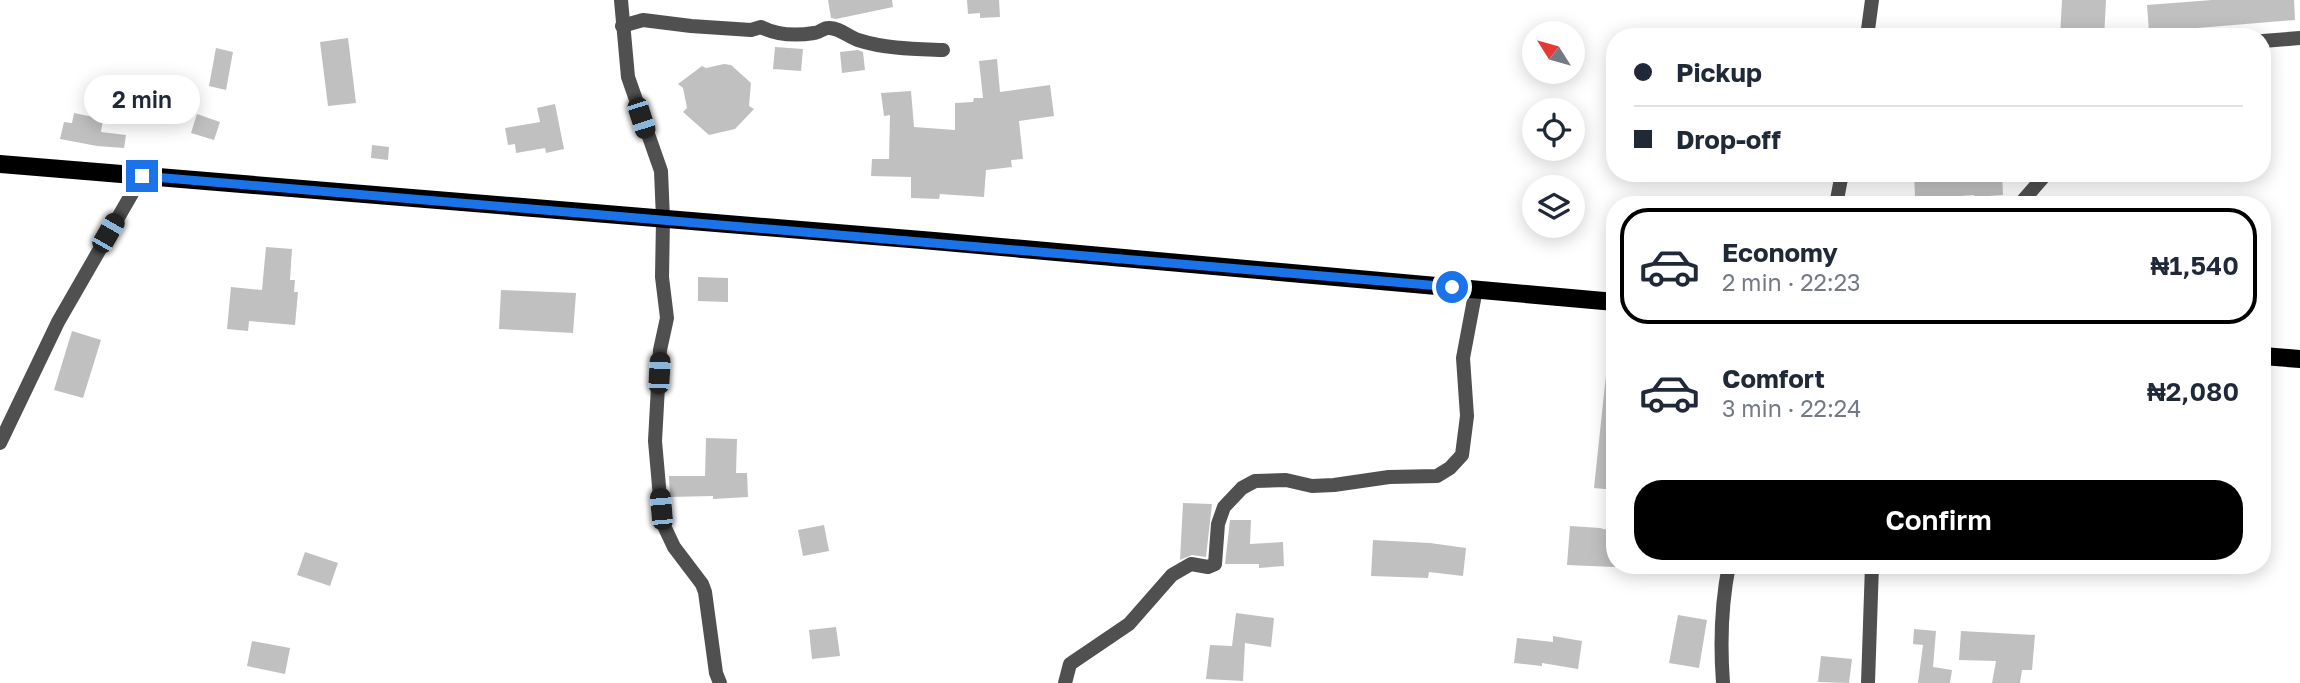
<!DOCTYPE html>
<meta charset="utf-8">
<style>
body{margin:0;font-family:"Golos Text",sans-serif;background:#f2f2f3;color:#1f2937;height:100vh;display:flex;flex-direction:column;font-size:26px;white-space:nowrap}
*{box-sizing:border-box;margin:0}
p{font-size:23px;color:#747a83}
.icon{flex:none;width:38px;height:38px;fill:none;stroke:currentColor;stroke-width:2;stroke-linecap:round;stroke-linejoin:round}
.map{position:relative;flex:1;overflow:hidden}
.drawer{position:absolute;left:1606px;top:196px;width:665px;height:378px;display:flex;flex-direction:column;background:#fff;border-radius:28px;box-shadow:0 4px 18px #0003}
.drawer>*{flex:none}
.top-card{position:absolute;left:1606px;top:28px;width:665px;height:154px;border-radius:28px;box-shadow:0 4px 18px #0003;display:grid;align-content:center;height:154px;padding:0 28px;background:#fff}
.needle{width:46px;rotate:307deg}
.buttons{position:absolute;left:1522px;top:21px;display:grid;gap:14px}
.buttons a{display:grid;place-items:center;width:63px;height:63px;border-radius:50%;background:#fff;box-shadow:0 4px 18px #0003;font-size:35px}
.end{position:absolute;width:32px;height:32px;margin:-16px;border:9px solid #1a73e8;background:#fff;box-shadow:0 0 0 4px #fff}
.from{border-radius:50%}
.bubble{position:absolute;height:49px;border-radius:24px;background:#fff;box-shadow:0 4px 18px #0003;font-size:23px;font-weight:600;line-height:49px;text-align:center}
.car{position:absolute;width:21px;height:42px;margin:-21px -10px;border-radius:9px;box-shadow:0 0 5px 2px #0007;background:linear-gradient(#222 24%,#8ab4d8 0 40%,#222 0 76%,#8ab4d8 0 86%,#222 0)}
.top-card b{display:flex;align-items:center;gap:24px;height:66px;font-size:26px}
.top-card b+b{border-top:2px solid #e0e1e3}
.top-card i{width:18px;height:18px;background:#1f2937}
ul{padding:12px 0 0;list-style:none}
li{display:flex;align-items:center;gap:21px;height:116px;margin:0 14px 10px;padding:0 14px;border:4px solid transparent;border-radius:28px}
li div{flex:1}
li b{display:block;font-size:26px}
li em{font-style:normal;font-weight:600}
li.active{border-color:#000}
li>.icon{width:63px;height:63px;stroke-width:1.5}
.primary-button{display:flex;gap:14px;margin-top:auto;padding:14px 28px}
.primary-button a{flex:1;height:80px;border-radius:28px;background:#000;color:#fff;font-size:28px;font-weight:600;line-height:80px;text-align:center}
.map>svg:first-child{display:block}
</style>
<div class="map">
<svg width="2300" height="683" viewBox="0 0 2300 683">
<rect width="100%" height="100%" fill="#fff"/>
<g fill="#c0c0c0">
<polygon points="828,0 892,0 893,7 836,19 831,18"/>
<polygon points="967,0 999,0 1000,17 980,18 980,13 968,14"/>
<polygon points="2062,0 2106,0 2104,37 2060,37"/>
<polygon points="2212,0 2294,0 2295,20 2149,32 2147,5"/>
<polygon points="348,38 356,103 328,106 320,42"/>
<polygon points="775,47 803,49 801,71 773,69"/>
<polygon points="216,48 233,52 226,90 209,86"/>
<polygon points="858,50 863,52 865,70 842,73 840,52"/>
<polygon points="997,59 1000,92 1050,85 1054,116 1019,121 1023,159 1011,160 1012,167 986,170 984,197 940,194 939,199 911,198 911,177 871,176 872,159 889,159 890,115 884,116 881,93 911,91 914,127 955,130 955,103 973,102 974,98 983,98 979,61"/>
<polygon points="724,64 731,65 751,83 749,106 754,109 735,129 709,135 683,112 687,108 683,88 678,84 702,66 706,68"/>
<polygon points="555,104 564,149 546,153 545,148 516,153 515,144 508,145 505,128 540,122 537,108"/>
<polygon points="74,113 103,119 101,132 126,135 124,148 97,146 60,139 64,122 72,123"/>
<polygon points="197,114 220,122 214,140 191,133"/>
<polygon points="372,145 389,147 388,160 371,158"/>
<polygon points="1914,173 2002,173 2003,195 1988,196 1988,203 1974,203 1974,195 1947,197 1947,204 1931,205 1931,196 1915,197"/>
<polygon points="266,247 292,249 290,280 295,280 294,292 298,292 295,325 249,321 248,331 227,329 231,287 262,290"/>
<polygon points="698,277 728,278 728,302 698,301"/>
<polygon points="501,290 576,293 573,333 499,329"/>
<polygon points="72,331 101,340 83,398 54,390"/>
<polygon points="1606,375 1615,375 1615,490 1594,488"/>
<polygon points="706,438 737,439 736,473 747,473 748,497 713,499 713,496 670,497 669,476 705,476"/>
<polygon points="1183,503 1212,504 1206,557 1192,555 1180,560"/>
<polygon points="1230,520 1251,520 1250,544 1283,542 1284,566 1259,568 1259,564 1225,564"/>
<polygon points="824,525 829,551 803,556 798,530"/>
<polygon points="1570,526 1600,528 1615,532 1615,567 1567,565"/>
<polygon points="1373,540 1430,543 1466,548 1463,576 1429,572 1428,578 1371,576"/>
<polygon points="305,552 338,563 330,586 297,575"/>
<polygon points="1236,613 1274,618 1271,647 1245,643 1243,681 1206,679 1210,645 1232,646"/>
<polygon points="1678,615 1707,620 1699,668 1669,663"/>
<polygon points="836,627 840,656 812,659 809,630"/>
<polygon points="1914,629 1936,631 1933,667 1952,670 1950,683 1918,683 1923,645 1913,644"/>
<polygon points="1961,631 2035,635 2032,670 2022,670 2020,683 1992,683 1996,661 1959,660"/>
<polygon points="1553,636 1582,641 1578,669 1542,663 1542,666 1514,663 1517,638 1553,642"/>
<polygon points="252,641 290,648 285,674 247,666"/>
<polygon points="1821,656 1852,659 1849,683 1818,682"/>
</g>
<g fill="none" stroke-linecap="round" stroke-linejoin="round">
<g stroke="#505050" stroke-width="14">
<polyline points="621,0 628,77 661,171 663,219 662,277 667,318 660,350 655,441 661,509 665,528 674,547 702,584 705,592 716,673 720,683"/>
<path d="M622,26L643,20L691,26L751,30L761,27C777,35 796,36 814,33C819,33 823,28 828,28C838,27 849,37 858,40C886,49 915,49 943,50"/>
<polyline points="1867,37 1872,0"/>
<polyline points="2263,41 2300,38"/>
<polyline points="1836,205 1842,173"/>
<polyline points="2019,205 2047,173"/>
<polyline points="0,443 58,322 142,176"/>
<polyline points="1065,683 1070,664 1129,624 1172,575 1191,564 1208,567 1215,564 1218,524 1224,507 1242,488 1255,481 1286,480 1312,486 1334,485 1389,477 1437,476 1450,468 1462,455 1467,416 1463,358 1476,289"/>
<path d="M1723,683C1720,643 1721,605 1729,565"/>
<polyline points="1868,683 1872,565"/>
</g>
<g stroke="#000" stroke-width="18">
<polyline points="0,164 934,241 1615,302"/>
<polyline points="2263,356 2300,359"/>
</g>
</g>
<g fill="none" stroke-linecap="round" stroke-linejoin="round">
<polyline stroke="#1a73e8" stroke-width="9" points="142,176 1452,287"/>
</g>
</svg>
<div class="buttons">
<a><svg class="needle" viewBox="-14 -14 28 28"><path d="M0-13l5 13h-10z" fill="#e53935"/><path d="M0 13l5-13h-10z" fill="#747a83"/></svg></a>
<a><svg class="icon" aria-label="locate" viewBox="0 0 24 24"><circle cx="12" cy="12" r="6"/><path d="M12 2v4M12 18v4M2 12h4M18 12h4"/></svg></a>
<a><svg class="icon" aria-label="layers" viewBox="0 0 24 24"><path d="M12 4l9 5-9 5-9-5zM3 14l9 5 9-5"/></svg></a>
</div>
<i class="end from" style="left:1452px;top:287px"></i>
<i class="end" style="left:142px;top:176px"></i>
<div class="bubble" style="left:84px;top:75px;width:116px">2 min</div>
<i class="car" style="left:641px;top:118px;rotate:162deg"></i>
<i class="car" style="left:108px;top:233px;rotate:30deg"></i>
<i class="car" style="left:659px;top:373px;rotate:3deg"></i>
<i class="car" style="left:661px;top:509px;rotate:355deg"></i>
<div class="top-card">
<b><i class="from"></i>Pickup</b>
<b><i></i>Drop-off</b>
</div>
<section class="drawer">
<ul>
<li class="active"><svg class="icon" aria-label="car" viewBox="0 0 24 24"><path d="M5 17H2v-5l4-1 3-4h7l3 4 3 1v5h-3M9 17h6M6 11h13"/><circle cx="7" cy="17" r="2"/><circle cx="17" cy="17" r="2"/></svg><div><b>Economy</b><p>2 min · 22:23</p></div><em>₦1,540</em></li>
<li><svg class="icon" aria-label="car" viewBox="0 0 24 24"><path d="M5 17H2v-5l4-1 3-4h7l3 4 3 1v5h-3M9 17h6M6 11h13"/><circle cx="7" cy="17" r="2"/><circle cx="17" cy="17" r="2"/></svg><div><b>Comfort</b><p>3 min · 22:24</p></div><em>₦2,080</em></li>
</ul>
<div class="primary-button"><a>Confirm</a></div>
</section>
</div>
